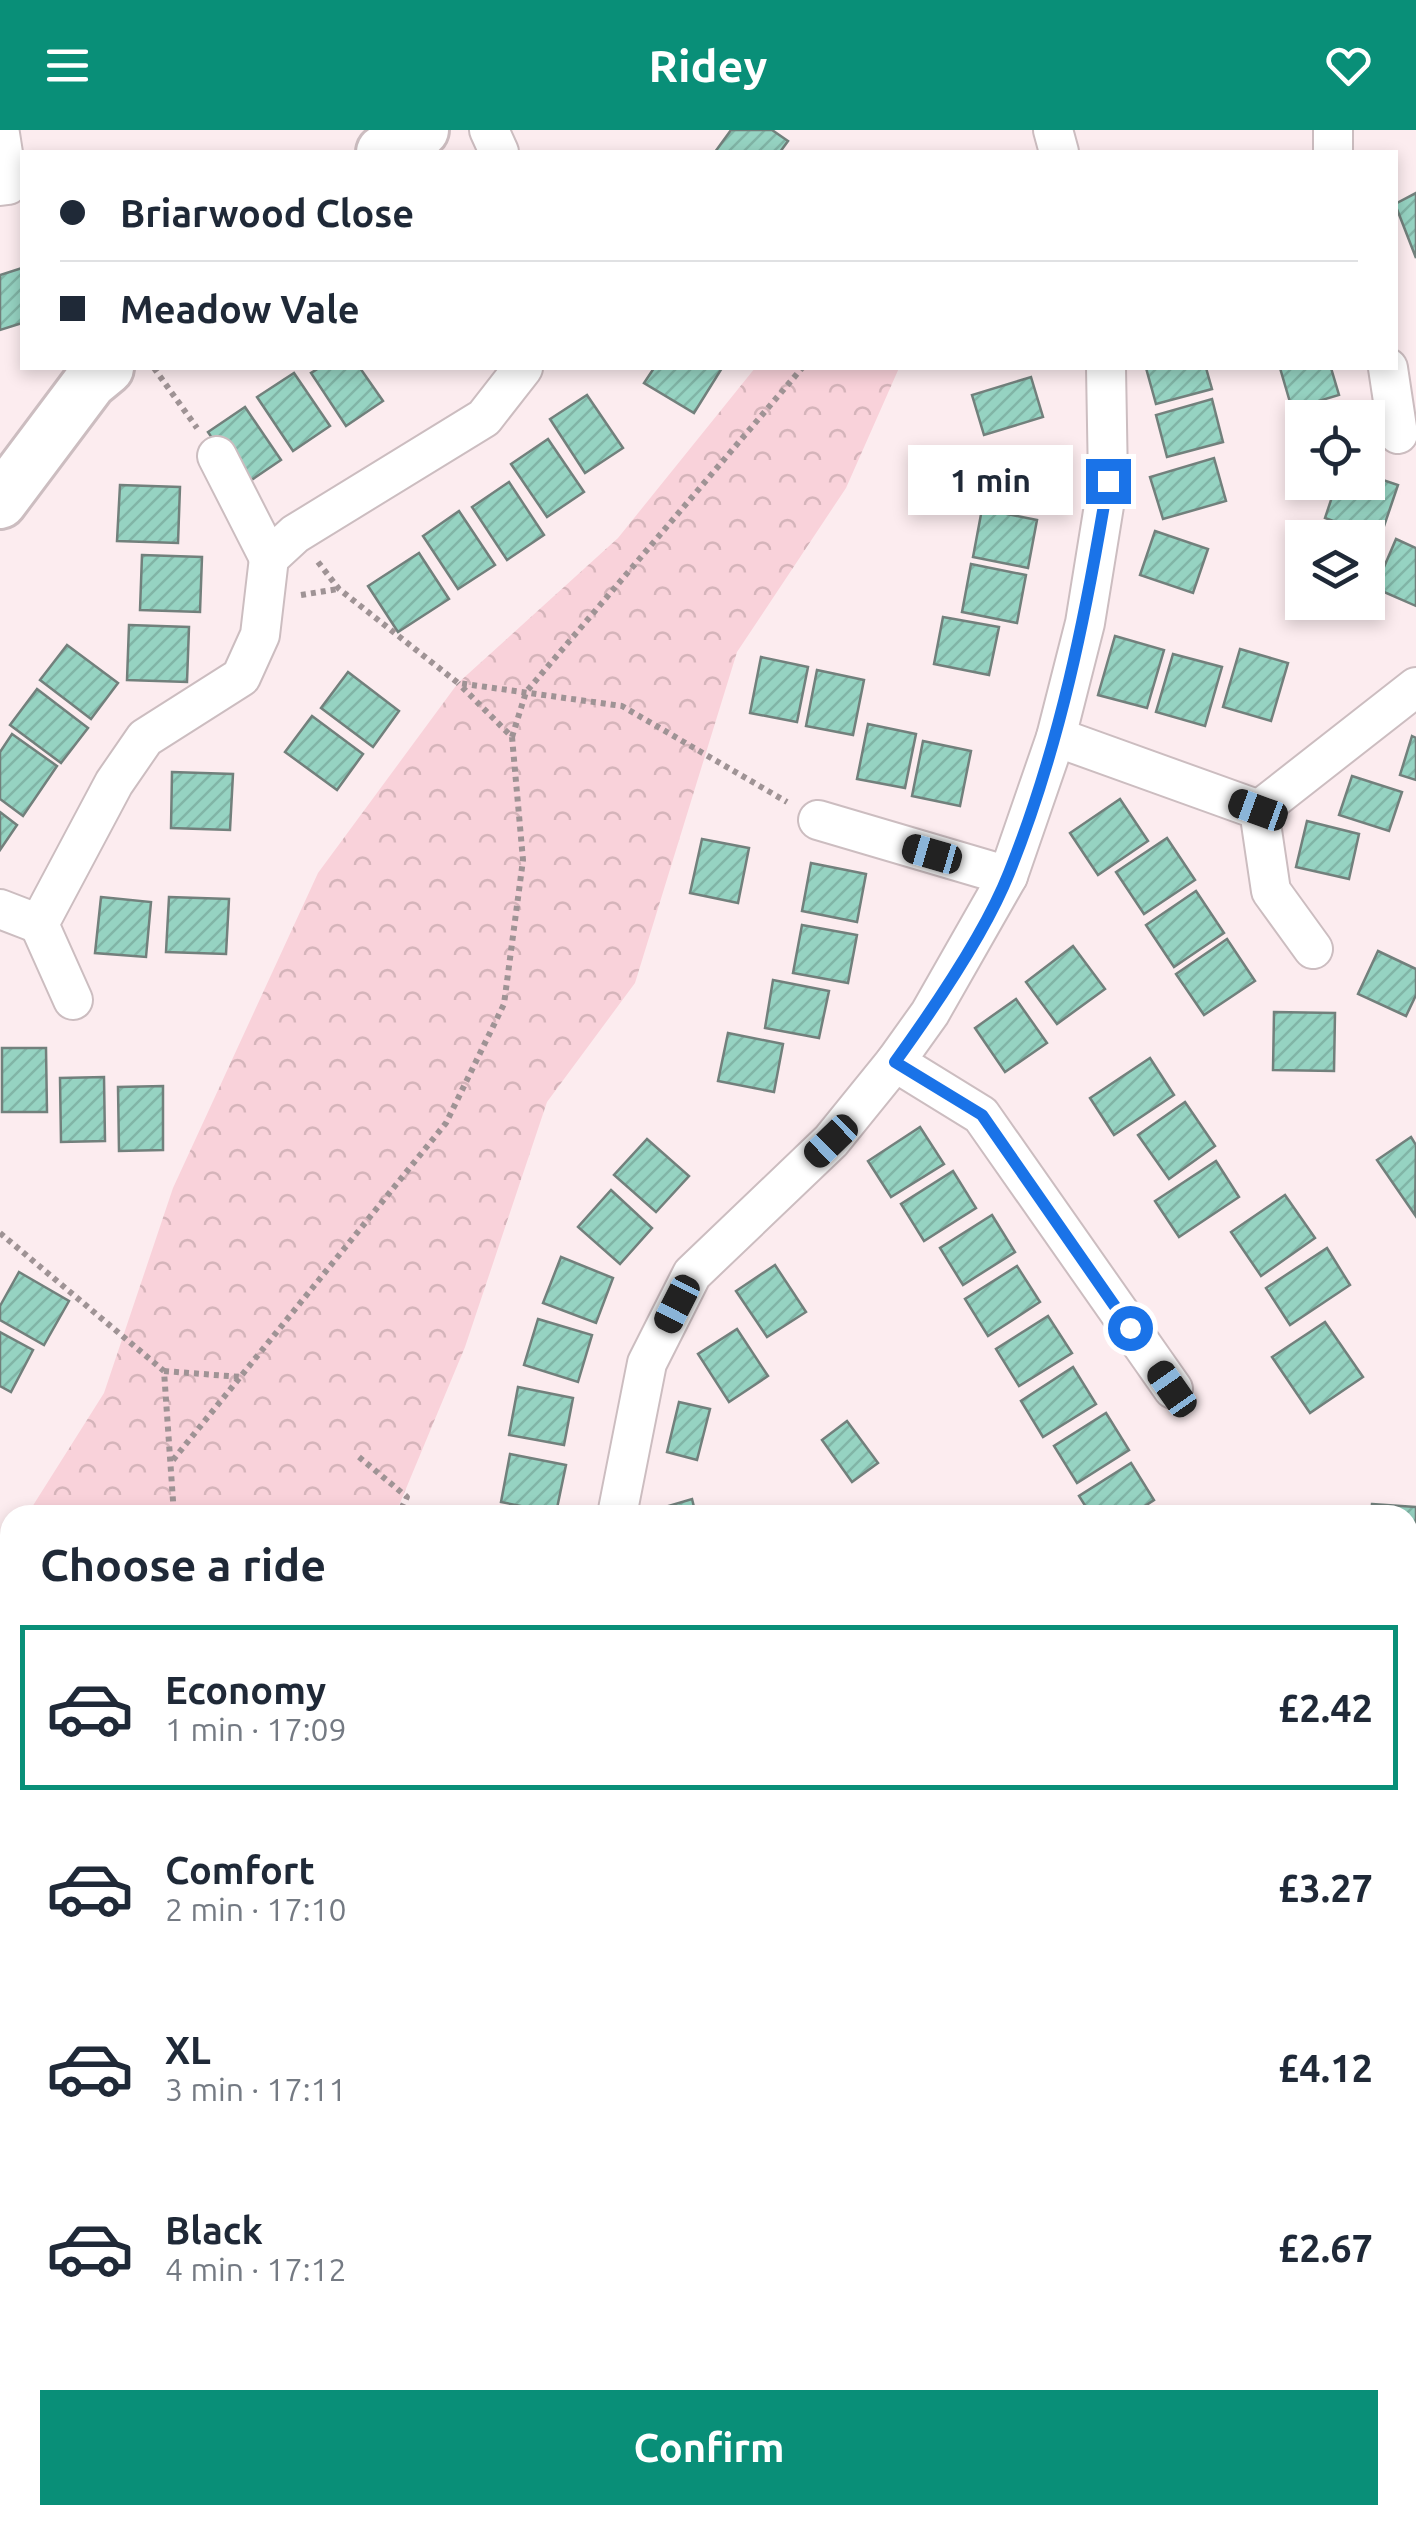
<!DOCTYPE html>
<meta charset="utf-8">
<style>
body{margin:0;font-family:Ubuntu,sans-serif;background:#f2f2f3;color:#1f2937;height:100vh;display:flex;flex-direction:column;font-size:38px;white-space:nowrap}
*{box-sizing:border-box;margin:0}
p{font-size:32px;color:#747a83}
.icon{flex:none;width:55px;height:55px;fill:none;stroke:currentColor;stroke-width:2;stroke-linecap:round;stroke-linejoin:round}
.map{position:relative;flex:1;overflow:hidden}
.drawer{position:absolute;left:0px;top:1375px;width:1418px;height:1020px;display:flex;flex-direction:column;background:#fff;border-radius:30px 30px 0 0;box-shadow:0 5px 15px #0003}
.drawer>*{flex:none}
.guide{position:absolute;left:20px;top:20px;width:1378px;height:220px;border-radius:0px;box-shadow:0 5px 15px #0003;display:grid;align-content:center;height:220px;padding:0 40px;background:#fff}
.buttons{position:absolute;left:1285px;top:270px;display:grid;gap:20px}
.buttons a{display:grid;place-items:center;width:100px;height:100px;border-radius:0px;background:#fff;box-shadow:0 5px 15px #0003;font-size:50px}
.end{position:absolute;width:45px;height:45px;margin:-22px;border:12px solid #1a73e8;background:#fff;box-shadow:0 0 0 5px #fff}
.from{border-radius:50%}
.bubble{position:absolute;height:70px;border-radius:0px;background:#fff;box-shadow:0 5px 15px #0003;font-size:32px;font-weight:700;line-height:70px;text-align:center}
.car{position:absolute;width:30px;height:60px;margin:-30px -15px;border-radius:12px;box-shadow:0 0 8px 2px #0007;background:linear-gradient(#222 24%,#8ab4d8 0 40%,#222 0 76%,#8ab4d8 0 86%,#222 0)}
.guide b{display:flex;align-items:center;gap:35px;height:95px;font-size:38px}
.guide b+b{border-top:2px solid #e0e1e3}
.guide i{width:25px;height:25px;background:#1f2937}
ul{padding:0;list-style:none}
li{display:flex;align-items:center;gap:30px;height:165px;margin:0 20px 15px;padding:0 20px;border:5px solid transparent;border-radius:0px}
li div{flex:1}
li b{display:block;font-size:38px}
li em{font-style:normal;font-weight:700}
li.current{border-color:#098f78}
li>.icon{width:90px;height:90px;stroke-width:1.5}
h2{padding:0 40px;font-size:45px;line-height:120px}
.primary-button{display:flex;gap:20px;margin-top:auto;padding:20px 40px}
.primary-button a{flex:1;height:115px;border-radius:0px;background:#098f78;color:#fff;font-size:40px;font-weight:700;line-height:115px;text-align:center}
header{display:flex;justify-content:space-between;align-items:center;height:130px;padding:0 40px;background:#098f78;color:#fff;font-size:45px;font-weight:700}
.map>svg:first-child{display:block}
</style>
<header><svg class="icon" aria-label="menu" viewBox="0 0 24 24"><path d="M4 6h16M4 12h16M4 18h16"/></svg>Ridey<svg class="icon" aria-label="heart" viewBox="0 0 24 24"><path d="M12 20l-8-8c-3-5 5-10 8-4 3-6 11-1 8 4z"/></svg></header>
<div class="map">
<svg width="1416" height="2395" viewBox="0 0 1416 2395">
<defs>
<pattern id="grass-dots" width="8" height="8" patternUnits="userSpaceOnUse" patternTransform="scale(2.5)"><rect width="8" height="8" fill="#f9d2da"/><path d="M2 2h.1M6 6h.1" fill="none" stroke="#d5b4ba" stroke-width="1.8" stroke-linecap="round"/></pattern>
<pattern id="park-crowns" width="20" height="18" patternUnits="userSpaceOnUse" patternTransform="scale(2.5)"><rect width="20" height="18" fill="#f9d2da"/><path d="M2 6a3 3 0 1 1 6 0M12 15a3 3 0 1 1 6 0" fill="none" stroke="#d5b4ba"/></pattern>
<pattern id="building-hatch" width="6" height="6" patternUnits="userSpaceOnUse" patternTransform="scale(2.5)"><rect width="6" height="6" fill="#96d3c2"/><path d="M-1 1l2-2M0 6l6-6M5 7l2-2" fill="none" stroke="#81b5a6"/></pattern>
</defs>
<rect width="100%" height="100%" fill="#fcecef"/>
<polygon fill="url(#grass-dots)" points="1028,2385 1219,2385 1218,2395 1029,2395"/>
<g fill="url(#park-crowns)">
<polygon points="755,238 899,238 846,358 737,522 635,853 547,972 465,1217 395,1385 27,1385 104,1263 173,1058 318,743 458,553 618,408"/>
<polygon points="10,1412 10,1756 0,1762 0,1428"/>
</g>
<g fill="url(#building-hatch)" stroke="#72807c" stroke-width="2.5">
<polygon points="731,0 772,0 788,11 780,22 715,22"/>
<polygon points="1416,63 1416,128 1395,74"/>
<polygon points="22,138 22,193 0,200 0,145"/>
<polygon points="319,238 360,238 383,271 346,296 311,243"/>
<polygon points="654,238 722,238 694,283 644,253"/>
<polygon points="1146,238 1206,238 1212,259 1156,274"/>
<polygon points="1280,238 1331,238 1339,265 1292,279"/>
<polygon points="294,243 330,296 293,321 257,267"/>
<polygon points="1031,247 1043,287 984,305 972,265"/>
<polygon points="587,265 623,318 585,343 550,289"/>
<polygon points="1212,269 1223,312 1167,327 1156,285"/>
<polygon points="245,277 281,330 244,355 208,302"/>
<polygon points="548,309 584,362 547,387 511,334"/>
<polygon points="986,323 1041,334 1031,382 976,371"/>
<polygon points="1214,328 1226,371 1163,389 1150,347"/>
<polygon points="1368,345 1398,355 1380,408 1325,388 1337,352 1368,352"/>
<polygon points="509,352 544,405 507,430 472,377"/>
<polygon points="120,355 180,357 178,413 117,411"/>
<polygon points="982,379 1037,390 1028,438 973,427"/>
<polygon points="459,381 495,435 458,459 423,406"/>
<polygon points="1155,401 1208,419 1193,463 1140,445"/>
<polygon points="1396,409 1416,418 1416,476 1375,458"/>
<polygon points="419,423 449,469 398,502 368,456"/>
<polygon points="142,425 202,427 200,482 140,480"/>
<polygon points="971,434 1026,445 1017,493 962,482"/>
<polygon points="943,487 999,497 989,545 934,534"/>
<polygon points="129,495 189,497 187,552 127,550"/>
<polygon points="1115,506 1164,520 1147,578 1098,565"/>
<polygon points="67,515 118,553 91,589 40,550"/>
<polygon points="1240,519 1288,533 1271,591 1223,577"/>
<polygon points="1173,524 1222,537 1205,596 1156,582"/>
<polygon points="761,527 808,537 797,592 750,583"/>
<polygon points="817,540 864,550 853,605 806,596"/>
<polygon points="348,542 399,581 373,617 321,578"/>
<polygon points="37,559 88,598 61,633 10,595"/>
<polygon points="312,586 363,624 337,660 285,622"/>
<polygon points="868,594 916,604 905,658 857,649"/>
<polygon points="12,604 57,636 23,686 0,669 0,622"/>
<polygon points="1412,606 1416,608 1416,650 1400,645"/>
<polygon points="923,611 971,621 960,676 912,666"/>
<polygon points="172,642 233,644 230,700 171,698"/>
<polygon points="1352,646 1402,662 1389,701 1339,685"/>
<polygon points="1120,669 1148,711 1098,745 1070,703"/>
<polygon points="0,682 17,695 0,720"/>
<polygon points="1307,691 1359,704 1349,749 1296,737"/>
<polygon points="1167,708 1195,750 1144,784 1116,742"/>
<polygon points="702,709 749,718 738,773 690,763"/>
<polygon points="811,733 866,744 857,792 802,781"/>
<polygon points="1196,761 1224,803 1174,837 1146,795"/>
<polygon points="101,767 151,772 146,827 95,823"/>
<polygon points="169,767 229,769 226,824 166,822"/>
<polygon points="802,795 857,805 848,853 793,843"/>
<polygon points="1227,809 1255,851 1204,885 1176,844"/>
<polygon points="1073,816 1105,859 1057,894 1026,852"/>
<polygon points="1378,821 1416,839 1416,865 1406,886 1358,864"/>
<polygon points="773,850 829,861 819,908 765,898"/>
<polygon points="1016,869 1047,913 1005,942 975,898"/>
<polygon points="1274,882 1335,883 1334,941 1273,940"/>
<polygon points="728,903 783,914 774,962 718,951"/>
<polygon points="2,918 46,918 47,982 2,982"/>
<polygon points="1150,928 1174,965 1114,1005 1090,968"/>
<polygon points="104,947 105,1011 61,1012 60,948"/>
<polygon points="163,956 163,1020 119,1021 118,957"/>
<polygon points="1185,972 1215,1016 1169,1049 1138,1005"/>
<polygon points="920,997 944,1034 891,1067 868,1031"/>
<polygon points="1411,1007 1416,1015 1415,1085 1377,1030"/>
<polygon points="647,1009 689,1046 656,1082 614,1045"/>
<polygon points="1216,1031 1239,1067 1179,1107 1155,1071"/>
<polygon points="953,1041 976,1078 924,1111 901,1074"/>
<polygon points="611,1060 652,1098 620,1134 578,1097"/>
<polygon points="1285,1065 1315,1108 1261,1146 1231,1102"/>
<polygon points="992,1085 1015,1122 963,1155 940,1118"/>
<polygon points="1327,1118 1350,1155 1290,1195 1266,1158"/>
<polygon points="561,1127 613,1148 596,1193 543,1173"/>
<polygon points="775,1135 806,1182 767,1207 736,1161"/>
<polygon points="1017,1136 1040,1172 988,1206 965,1169"/>
<polygon points="19,1142 69,1171 44,1215 0,1190 0,1176"/>
<polygon points="1048,1186 1072,1223 1019,1256 996,1219"/>
<polygon points="538,1189 592,1205 578,1252 524,1235"/>
<polygon points="1325,1192 1363,1247 1310,1283 1272,1227"/>
<polygon points="737,1199 768,1246 729,1272 698,1224"/>
<polygon points="0,1202 33,1220 11,1262 0,1256"/>
<polygon points="1073,1237 1096,1274 1043,1307 1021,1271"/>
<polygon points="518,1257 573,1268 564,1315 509,1305"/>
<polygon points="679,1272 710,1279 697,1330 667,1322"/>
<polygon points="1106,1283 1129,1320 1077,1353 1054,1316"/>
<polygon points="847,1291 878,1333 852,1352 822,1310"/>
<polygon points="510,1324 566,1335 556,1383 501,1372"/>
<polygon points="1131,1333 1154,1370 1131,1385 1091,1385 1079,1366"/>
<polygon points="692,1369 696,1385 638,1385"/>
<polygon points="1372,1374 1416,1377 1416,1435 1408,1435 1408,1385 1371,1385"/>
<polygon points="1408,1581 1416,1584 1416,1644 1408,1642"/>
<polygon points="1416,1818 1416,1875 1408,1865 1408,1826"/>
<polygon points="1408,1865 1416,1875 1416,1895 1408,1902"/>
<polygon points="6,2037 10,2107 0,2110 0,2039"/>
<polygon points="10,2291 10,2349 5,2355 0,2352 0,2304"/>
<polygon points="507,2385 566,2385 564,2395 505,2395"/>
<polygon points="830,2385 859,2385 869,2395 820,2395"/>
<polygon points="1282,2385 1336,2385 1337,2395 1283,2395"/>
</g>
<g fill="none" stroke-linecap="round" stroke-linejoin="round">
<g stroke="#ccbdc0" stroke-width="42">
<g id="street">
<polyline points="489,0 499,22"/>
<polyline points="1053,0 1059,22"/>
<polyline points="0,4 8,55 0,56"/>
<polyline points="1333,22 1333,0"/>
<polyline points="1388,238 1398,304"/>
<polyline points="217,326 269,428"/>
<polyline points="1056,607 1259,680 1271,761 1313,819"/>
<polyline points="1259,680 1416,557"/>
<polyline points="818,690 1008,746"/>
<polyline points="0,779 39,794"/>
<polyline points="73,870 39,794 114,653 145,608 241,547 260,505 269,428 295,404 484,288 523,238"/>
<polyline points="895,932 981,985 1173,1259"/>
<polyline points="617,1385 647,1233 692,1144 831,1011 895,932 930,883 1008,746 1056,607 1085,493 1108,351 1106,238"/>
<polyline points="1408,1495 1416,1493"/>
<polyline points="0,1976 10,1974"/>
<polyline points="1408,2031 1416,2024"/>
<polyline points="0,2170 10,2171"/>
<polyline points="439,2385 443,2395"/>
<polyline points="1028,2385 1029,2395"/>
<polyline points="1218,2395 1219,2385"/>
</g>
</g>
<g stroke="#ccbdc0" stroke-width="58">
<g id="secondary">
<polyline points="383,22 422,0"/>
<polyline points="0,372 90,252 107,238"/>
</g>
</g>
<g stroke="#9f9395" stroke-width="6" stroke-dasharray="5 5" stroke-linecap="butt">
<polyline points="154,238 197,298"/>
<polyline points="318,432 339,459 458,553 622,576 787,672"/>
<polyline points="301,465 338,459"/>
<polyline points="512,607 526,562 802,238"/>
<polyline points="0,1103 164,1241 174,1385"/>
<polyline points="164,1241 241,1247"/>
<polyline points="359,1327 407,1367 398,1385"/>
<polyline points="173,1330 446,993 504,874 523,730 512,607 458,553"/>
<polyline points="0,1650 10,1643"/>
<polyline points="45,2395 56,2385"/>
<polyline points="63,2395 65,2385"/>
</g>
<use href="#street" stroke="#fff" stroke-width="38"/>
<use href="#secondary" stroke="#fff" stroke-width="52"/>
</g>
<g fill="none" stroke-linecap="round" stroke-linejoin="round">
<path stroke="#1a73e8" stroke-width="12" d="M1108,351C1086,485 1060,616 1009,743C985,804 934,878 895,932L982,985L1130,1198"/>
</g>
</svg>
<div class="buttons">
<a><svg class="icon" aria-label="locate" viewBox="0 0 24 24"><circle cx="12" cy="12" r="6"/><path d="M12 2v4M12 18v4M2 12h4M18 12h4"/></svg></a>
<a><svg class="icon" aria-label="layers" viewBox="0 0 24 24"><path d="M12 4l9 5-9 5-9-5zM3 14l9 5 9-5"/></svg></a>
</div>
<i class="end from" style="left:1130px;top:1198px"></i>
<i class="end" style="left:1108px;top:351px"></i>
<div class="bubble" style="left:908px;top:315px;width:165px">1 min</div>
<i class="car" style="left:1258px;top:680px;rotate:290deg"></i>
<i class="car" style="left:932px;top:724px;rotate:286deg"></i>
<i class="car" style="left:831px;top:1011px;rotate:226deg"></i>
<i class="car" style="left:677px;top:1174px;rotate:207deg"></i>
<i class="car" style="left:1172px;top:1259px;rotate:325deg"></i>
<div class="guide">
<b><i class="from"></i>Briarwood Close</b>
<b><i></i>Meadow Vale</b>
</div>
<section class="drawer">
<h2>Choose a ride</h2>
<ul>
<li class="current"><svg class="icon" aria-label="car" viewBox="0 0 24 24"><path d="M5 17H2v-5l4-1 3-4h7l3 4 3 1v5h-3M9 17h6M6 11h13"/><circle cx="7" cy="17" r="2"/><circle cx="17" cy="17" r="2"/></svg><div><b>Economy</b><p>1 min · 17:09</p></div><em>£2.42</em></li>
<li><svg class="icon" aria-label="car" viewBox="0 0 24 24"><path d="M5 17H2v-5l4-1 3-4h7l3 4 3 1v5h-3M9 17h6M6 11h13"/><circle cx="7" cy="17" r="2"/><circle cx="17" cy="17" r="2"/></svg><div><b>Comfort</b><p>2 min · 17:10</p></div><em>£3.27</em></li>
<li><svg class="icon" aria-label="car" viewBox="0 0 24 24"><path d="M5 17H2v-5l4-1 3-4h7l3 4 3 1v5h-3M9 17h6M6 11h13"/><circle cx="7" cy="17" r="2"/><circle cx="17" cy="17" r="2"/></svg><div><b>XL</b><p>3 min · 17:11</p></div><em>£4.12</em></li>
<li><svg class="icon" aria-label="car" viewBox="0 0 24 24"><path d="M5 17H2v-5l4-1 3-4h7l3 4 3 1v5h-3M9 17h6M6 11h13"/><circle cx="7" cy="17" r="2"/><circle cx="17" cy="17" r="2"/></svg><div><b>Black</b><p>4 min · 17:12</p></div><em>£2.67</em></li>
</ul>
<div class="primary-button"><a>Confirm</a></div>
</section>
</div>
